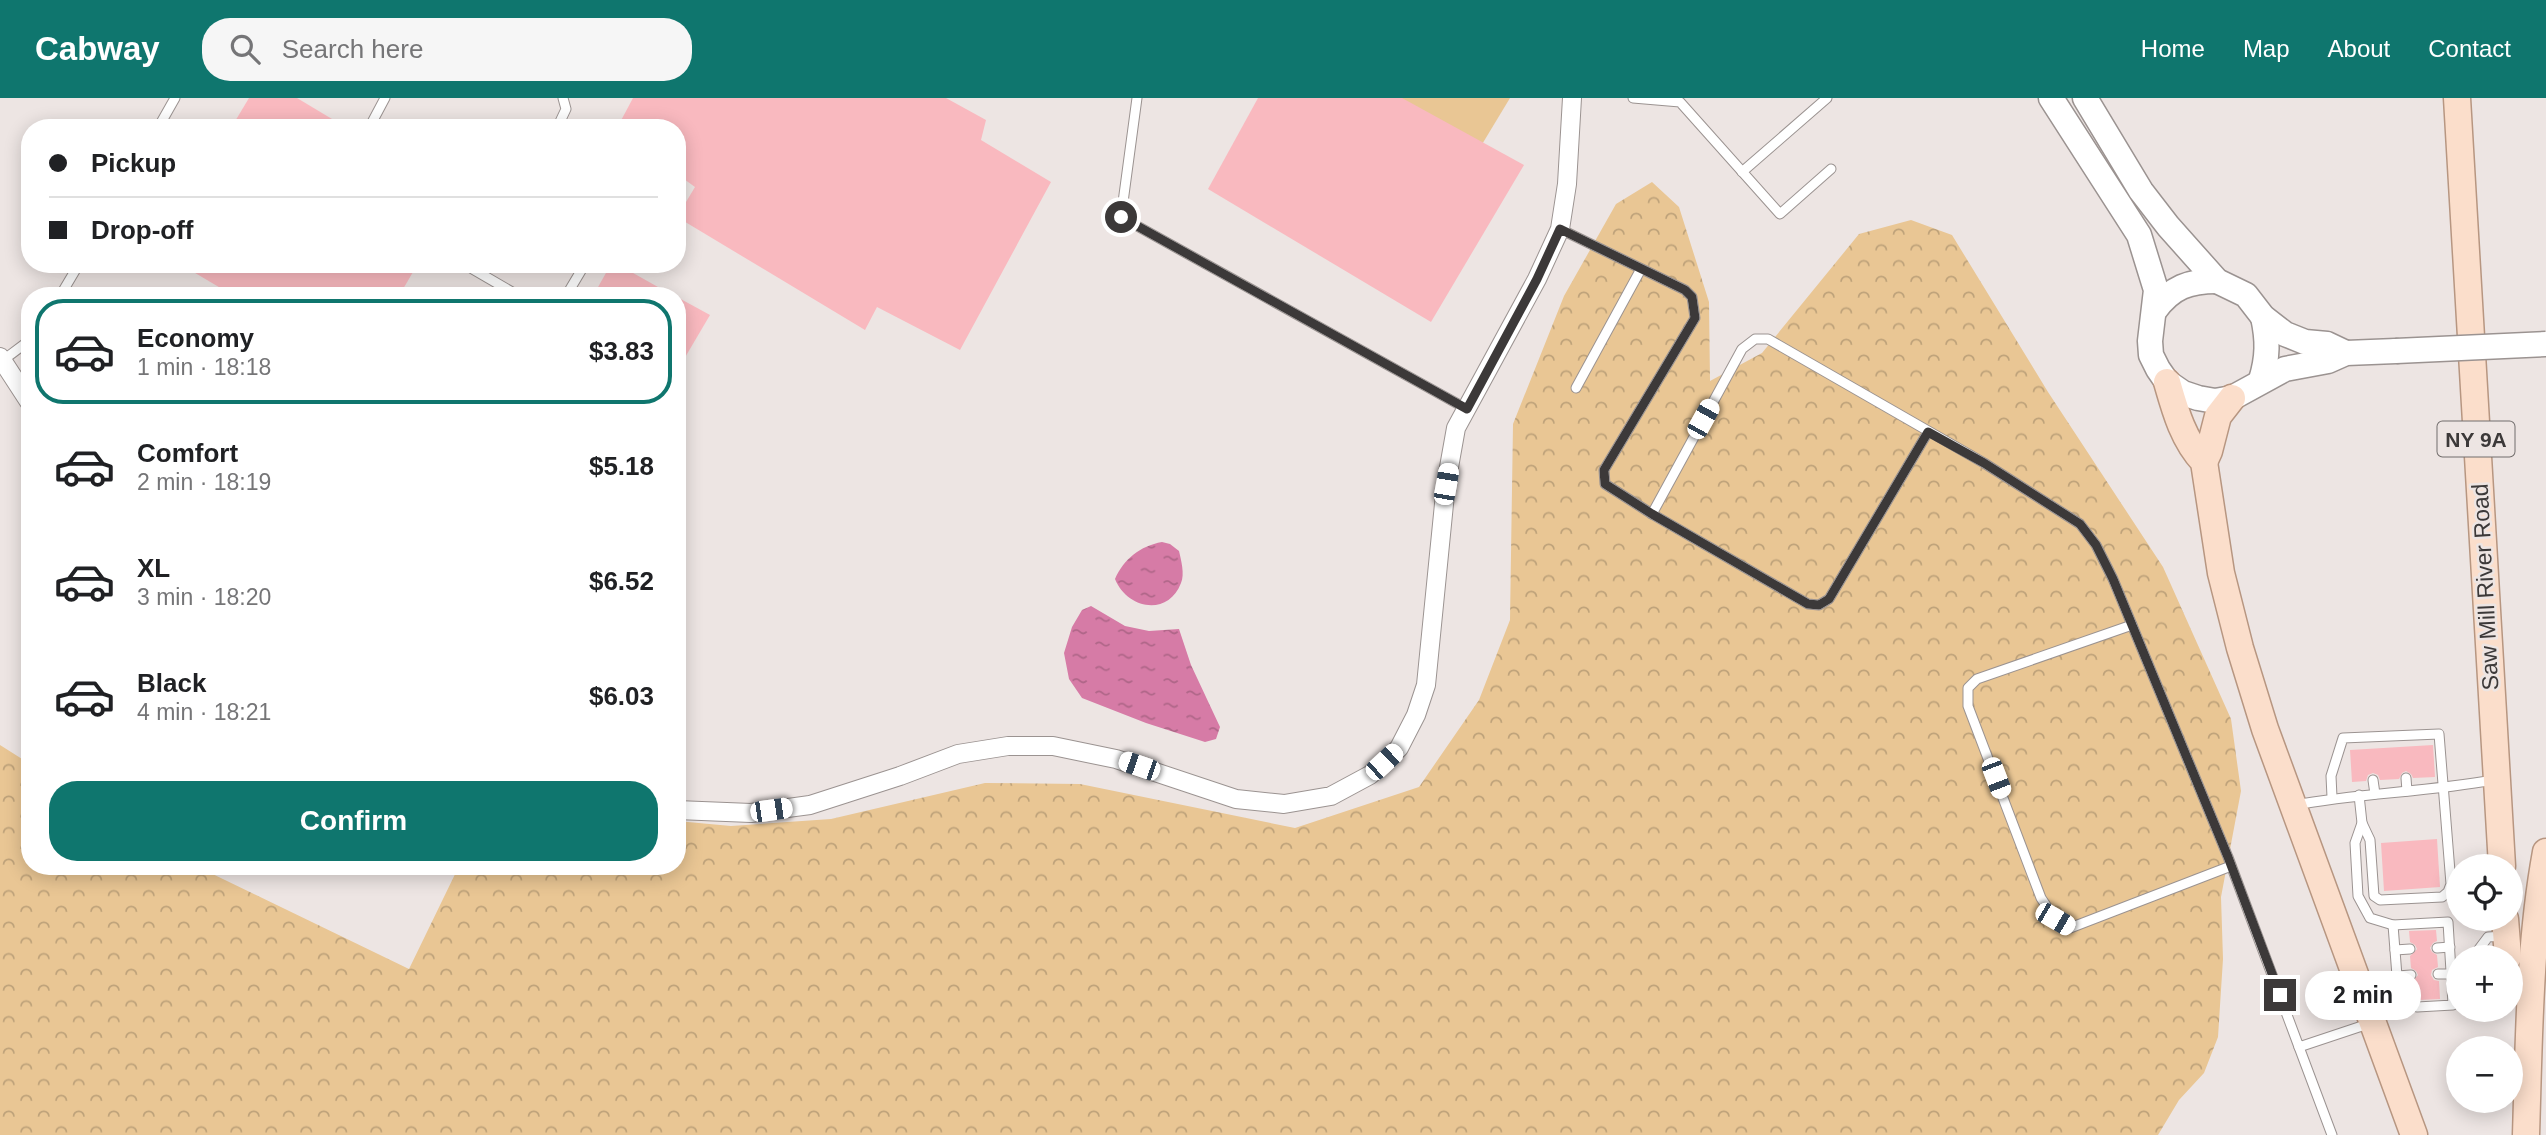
<!DOCTYPE html>
<meta charset="utf-8">
<style>
body{margin:0;font-family:Arial,sans-serif;background:#f6f6f6;color:#202124;height:100vh;display:flex;flex-direction:column;font-size:26px;white-space:nowrap}
*{box-sizing:border-box;margin:0}
p{font-size:23px;color:#757577}
.icon{flex:none;width:38px;height:38px;fill:none;stroke:currentColor;stroke-width:2;stroke-linecap:round;stroke-linejoin:round}
.map{position:relative;flex:1;overflow:hidden}
.details{position:absolute;left:21px;top:189px;width:665px;height:588px;display:flex;flex-direction:column;background:#fff;border-radius:28px;box-shadow:0 4px 18px #0003}
.details>*{flex:none}
.top-card{position:absolute;left:21px;top:21px;width:665px;height:154px;border-radius:28px;box-shadow:0 4px 18px #0003;display:grid;align-content:center;height:154px;padding:0 28px;background:#fff}
.controls{position:absolute;left:2446px;top:756px;display:grid;gap:14px}
.controls a{display:grid;place-items:center;width:77px;height:77px;border-radius:50%;background:#fff;box-shadow:0 4px 18px #0003;font-size:35px}
.end{position:absolute;width:32px;height:32px;margin:-16px;border:9px solid #3c3939;background:#fff;box-shadow:0 0 0 4px #fff}
.from{border-radius:50%}
.bubble{position:absolute;height:49px;border-radius:24px;background:#fff;box-shadow:0 4px 18px #0003;font-size:23px;font-weight:800;line-height:49px;text-align:center}
.car{position:absolute;width:21px;height:42px;margin:-21px -10px;border-radius:9px;box-shadow:0 0 5px 2px #0007;background:linear-gradient(#fff 24%,#345 0 40%,#fff 0 76%,#345 0 86%,#fff 0)}
.top-card b{display:flex;align-items:center;gap:24px;height:66px;font-size:26px}
.top-card b+b{border-top:2px solid #e0e0e0}
.top-card i{width:18px;height:18px;background:#202124}
ul{padding:12px 0 0;list-style:none}
li{display:flex;align-items:center;gap:21px;height:105px;margin:0 14px 10px;padding:0 14px;border:4px solid transparent;border-radius:28px}
li div{flex:1}
li b{display:block;font-size:26px}
li em{font-style:normal;font-weight:800}
li.current{border-color:#0f766e}
li>.icon{width:63px;height:63px;stroke-width:1.5}
.cta{display:flex;gap:14px;margin-top:auto;padding:14px 28px}
.cta a{flex:1;height:80px;border-radius:28px;background:#0f766e;color:#fff;font-size:28px;font-weight:800;line-height:80px;text-align:center}
header{display:flex;align-items:center;gap:42px;box-sizing:border-box;height:98px;padding:0 35px;background:#0f766e;color:#fff}
header strong{font-size:33px}
nav{display:flex;gap:38px;margin-inline-start:auto;font-size:24px}
.search{width:490px;height:63px;background:#f6f6f6;display:flex;align-items:center;gap:18px;box-sizing:border-box;padding:0 24px;border-radius:28px;color:#757577;font-size:26px}
.map>svg:first-child{display:block}
</style>
<header>
<strong>Cabway</strong>
<div class="search"><svg class="icon" aria-label="search" viewBox="0 0 24 24"><circle cx="10" cy="10" r="6"/><path d="M15 15l6 6"/></svg>Search here</div>
<nav><a>Home</a><a>Map</a><a>About</a><a>Contact</a></nav>
</header>
<div class="map">
<svg width="2546" height="1037" viewBox="0 0 2546 1037">
<defs>
<pattern id="forest-crowns" width="20" height="18" patternUnits="userSpaceOnUse" patternTransform="scale(1.75)"><rect width="20" height="18" fill="#e9c694"/><path d="M2 6a3 3 0 1 1 6 0M12 15a3 3 0 1 1 6 0" fill="none" stroke="#bea27a"/></pattern>
<pattern id="water-ripples" width="26" height="14" patternUnits="userSpaceOnUse" patternTransform="scale(1.75)"><rect width="26" height="14" fill="#d67ba6"/><path d="M2 4q2-2 4 0t4 0M15 11q2-2 4 0t4 0" fill="none" stroke="#af6688"/></pattern>
</defs>
<rect width="100%" height="100%" fill="#ede5e3"/>
<polygon fill="#e9c694" points="1394,0 1510,0 1481,48"/>
<polygon fill="url(#forest-crowns)" points="1652,84 1679,109 1709,204 1710,283 1762,255 1859,136 1911,122 1952,137 2048,294 2163,469 2231,621 2241,693 2221,799 2223,861 2218,939 2204,975 2179,1002 2158,1037 0,1037 0,647 30,666 30,768 196,768 409,871 459,768 677,768 677,723 731,728 831,721 985,685 1080,686 1295,730 1419,689 1479,602 1510,522 1513,326 1564,198 1616,106"/>
<g fill="url(#water-ripples)">
<path d="M1162,444L1170,446L1179,453C1181,462 1185,476 1181,485C1168,519 1127,511 1115,481C1124,461 1140,448 1162,444Z"/>
<polygon points="1091,508 1125,528 1149,533 1179,531 1191,567 1220,629 1216,641 1205,644 1146,625 1082,600 1069,581 1064,555 1072,529 1082,512"/>
</g>
<g fill="#f9b9bf">
<polygon points="249,0 297,0 347,30 231,30"/>
<polygon points="633,0 946,0 986,22 981,42 1051,84 960,252 877,209 865,232 677,119 695,89 677,76 677,30 617,30"/>
<polygon points="1258,0 1402,0 1524,67 1431,224 1208,91"/>
<polygon points="180,166 400,166 413,174 399,198 234,198"/>
<polygon points="611,166 617,166 674,198 593,198"/>
<polygon points="677,199 710,217 677,273"/>
<polygon points="2433,647 2435,679 2413,680 2411,676 2406,673 2402,675 2399,681 2380,682 2378,677 2373,675 2368,677 2366,683 2352,684 2350,652"/>
<polygon points="2437,741 2440,789 2384,793 2381,745"/>
<polygon points="2436,832 2437,843 2433,845 2430,850 2432,854 2437,857 2438,869 2432,872 2431,877 2434,882 2439,883 2440,901 2419,902 2413,898 2412,884 2418,877 2416,873 2411,870 2410,858 2417,851 2415,847 2410,844 2409,833"/>
</g>
<g fill="none" stroke-linecap="round" stroke-linejoin="round">
<g stroke="#9b9391" stroke-width="11">
<g id="lane">
<polyline points="1137,0 1121,119 1467,311"/>
<polyline points="1633,0 1680,4 1780,116 1831,71"/>
<polyline points="158,30 175,0"/>
<polyline points="369,30 385,0"/>
<polyline points="557,30 566,11 563,0"/>
<polyline points="1742,74 1827,0"/>
<polyline points="1560,131 1685,192 1692,199 1695,220 1604,372 1605,386 1652,416"/>
<polyline points="464,166 519,198"/>
<polyline points="60,198 79,166"/>
<polyline points="566,198 585,166"/>
<polyline points="2,263 30,242"/>
<polyline points="1576,290 1641,171"/>
<polyline points="1928,334 1829,501 1819,507 1808,506 1652,416 1742,251 1755,241 1768,241 1984,365 2080,426 2096,447 2113,481 2228,759 2299,949 2371,925"/>
<polyline points="2132,527 1977,581 1968,590 1968,608 2041,800 2055,821 2070,830 2231,768"/>
<polyline points="2406,680 2407,693"/>
<polyline points="2373,682 2375,696"/>
<polyline points="2359,697 2362,725 2355,745 2358,798 2370,820 2393,827 2448,824 2453,907 2417,909 2392,892"/>
<polyline points="2332,699 2331,678 2343,640 2439,636 2451,786 2448,794 2442,799 2380,802 2374,798 2370,742 2362,725"/>
<path d="M2295,707C2360,695 2427,694 2493,682"/>
<polyline points="2437,850 2450,849"/>
<polyline points="2395,852 2410,851"/>
<polyline points="2473,859 2488,839 2505,838"/>
<polyline points="2438,876 2451,876"/>
<polyline points="2397,878 2411,877"/>
<polyline points="2367,902 2392,892 2397,878 2393,827"/>
<polyline points="2299,949 2332,1037"/>
</g>
</g>
<g stroke="#9b9391" stroke-width="20">
<g id="street">
<polyline points="0,259 30,305"/>
<polyline points="677,712 751,715 810,707 900,678 958,656 1008,648 1053,648 1116,661 1236,701 1284,706 1331,698 1370,677 1399,650 1416,617 1426,587 1446,386 1456,330 1537,181 1560,131 1567,86 1572,0"/>
</g>
</g>
<g stroke="#9b9391" stroke-width="27">
<g id="secondary">
<polyline points="2051,0 2139,137 2156,192 2150,243 2151,257 2158,271 2167,284 2183,295 2198,300 2215,303 2232,300 2285,271 2328,263 2346,255 2396,253"/>
<polyline points="2085,0 2141,93 2168,128 2217,183 2246,197 2263,219 2285,236 2305,244 2327,246 2346,255"/>
<path d="M2155,212C2172,189 2189,183 2217,183"/>
<path d="M2261,282C2268,259 2268,242 2263,219"/>
</g>
</g>
<g stroke="#b79681" stroke-width="29">
<g id="primary">
<polyline points="2457,0 2502,768"/>
<path d="M2167,284C2175,312 2183,342 2204,364L2221,475L2240,550L2265,631L2414,1037"/>
<polyline points="2204,364 2209,353 2218,318 2232,300"/>
<polyline points="2505,821 2508,859"/>
<path d="M2526,1037C2529,943 2529,847 2546,754"/>
</g>
</g>
<use href="#lane" stroke="#fff" stroke-width="9"/>
<use href="#street" stroke="#fff" stroke-width="18"/>
<use href="#secondary" stroke="#fff" stroke-width="24"/>
<use href="#primary" stroke="#fbdecb" stroke-width="26"/>
<g stroke="#9b9391" stroke-width="27" stroke-linecap="butt">
<polyline id="secondary-bridge" points="2396,253 2546,246"/>
</g>
<use href="#secondary-bridge" stroke="#fff" stroke-width="24"/>
</g>
<g fill="none" stroke-linecap="round" stroke-linejoin="round">
<polyline stroke="#3c3939" stroke-width="9" points="1121,119 1467,311 1537,181 1560,131 1685,192 1692,199 1695,220 1604,372 1605,386 1652,416 1808,506 1819,507 1829,501 1928,334 1984,365 2080,426 2096,447 2113,481 2228,759 2280,897"/>
</g>
<g text-anchor="middle" dominant-baseline="central" stroke-width="5" stroke-linejoin="round" paint-order="stroke">
<rect fill="#ede5e3" stroke="#716d6c" stroke-width="2" x="2437.5" y="323.5" width="77" height="35" rx="5"/>
<g font-size="21" font-weight="bold" fill="#3c3939">
<text x="2476" y="341">NY 9A</text>
</g>
<g font-size="23" fill="#3c3939" stroke="#ede5e3">
<text transform="translate(2485 489) rotate(-93)">Saw Mill River Road</text>
</g>
</g>
</svg>
<div class="controls">
<a><svg class="icon" aria-label="locate" viewBox="0 0 24 24"><circle cx="12" cy="12" r="6"/><path d="M12 2v4M12 18v4M2 12h4M18 12h4"/></svg></a>
<a>+</a>
<a>−</a>
</div>
<i class="end from" style="left:1121px;top:119px"></i>
<i class="end" style="left:2280px;top:897px"></i>
<div class="bubble" style="left:2305px;top:873px;width:116px">2 min</div>
<i class="car" style="left:1703px;top:321px;rotate:29deg"></i>
<i class="car" style="left:1446px;top:386px;rotate:10deg"></i>
<i class="car" style="left:1384px;top:664px;rotate:47deg"></i>
<i class="car" style="left:1139px;top:668px;rotate:289deg"></i>
<i class="car" style="left:1996px;top:680px;rotate:159deg"></i>
<i class="car" style="left:771px;top:712px;rotate:82deg"></i>
<i class="car" style="left:2055px;top:821px;rotate:120deg"></i>
<div class="top-card">
<b><i class="from"></i>Pickup</b>
<b><i></i>Drop-off</b>
</div>
<section class="details">
<ul>
<li class="current"><svg class="icon" aria-label="car" viewBox="0 0 24 24"><path d="M5 17H2v-5l4-1 3-4h7l3 4 3 1v5h-3M9 17h6M6 11h13"/><circle cx="7" cy="17" r="2"/><circle cx="17" cy="17" r="2"/></svg><div><b>Economy</b><p>1 min · 18:18</p></div><em>$3.83</em></li>
<li><svg class="icon" aria-label="car" viewBox="0 0 24 24"><path d="M5 17H2v-5l4-1 3-4h7l3 4 3 1v5h-3M9 17h6M6 11h13"/><circle cx="7" cy="17" r="2"/><circle cx="17" cy="17" r="2"/></svg><div><b>Comfort</b><p>2 min · 18:19</p></div><em>$5.18</em></li>
<li><svg class="icon" aria-label="car" viewBox="0 0 24 24"><path d="M5 17H2v-5l4-1 3-4h7l3 4 3 1v5h-3M9 17h6M6 11h13"/><circle cx="7" cy="17" r="2"/><circle cx="17" cy="17" r="2"/></svg><div><b>XL</b><p>3 min · 18:20</p></div><em>$6.52</em></li>
<li><svg class="icon" aria-label="car" viewBox="0 0 24 24"><path d="M5 17H2v-5l4-1 3-4h7l3 4 3 1v5h-3M9 17h6M6 11h13"/><circle cx="7" cy="17" r="2"/><circle cx="17" cy="17" r="2"/></svg><div><b>Black</b><p>4 min · 18:21</p></div><em>$6.03</em></li>
</ul>
<div class="cta"><a>Confirm</a></div>
</section>
</div>
